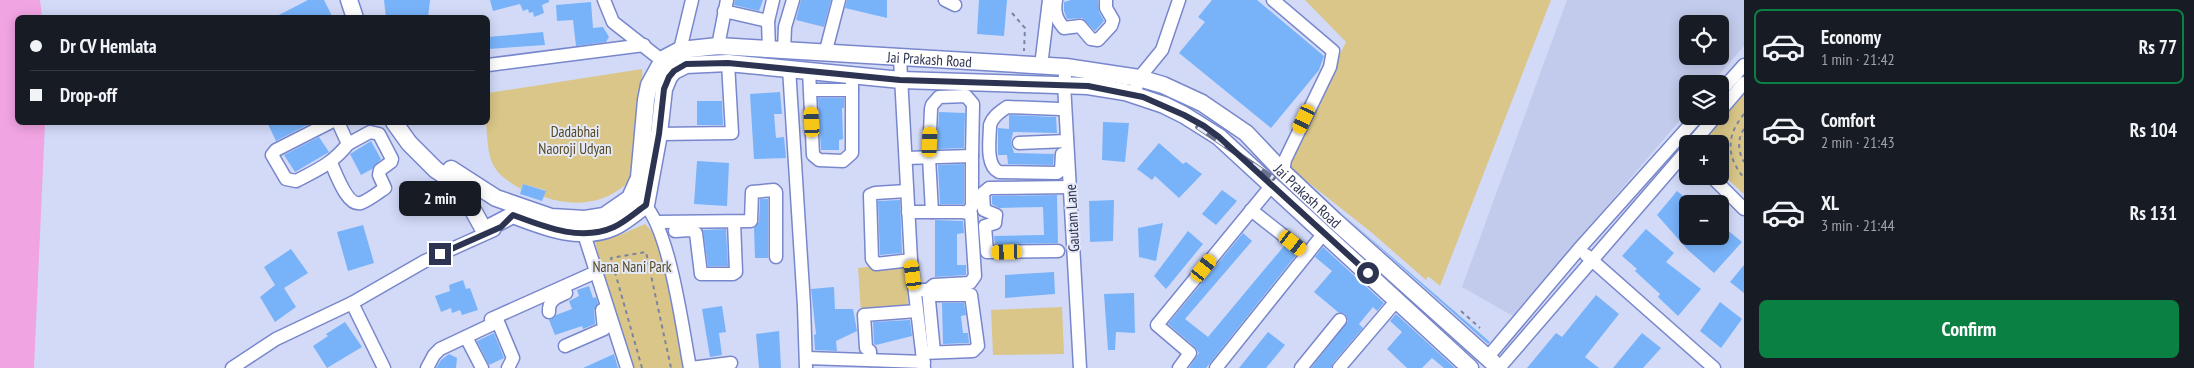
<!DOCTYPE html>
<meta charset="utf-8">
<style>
body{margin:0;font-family:"PT Sans Narrow",sans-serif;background:#20242c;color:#f1f3f6;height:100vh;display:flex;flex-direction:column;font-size:19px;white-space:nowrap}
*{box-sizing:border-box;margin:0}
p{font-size:16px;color:#9ea1a6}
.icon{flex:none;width:28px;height:28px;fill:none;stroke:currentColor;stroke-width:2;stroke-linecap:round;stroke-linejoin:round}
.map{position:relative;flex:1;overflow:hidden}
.sheet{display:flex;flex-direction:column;background:#171b24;width:450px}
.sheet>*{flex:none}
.top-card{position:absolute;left:15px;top:15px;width:475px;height:110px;border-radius:8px;box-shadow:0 2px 12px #0003;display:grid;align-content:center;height:110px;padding:0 15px;background:#171b24}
.controls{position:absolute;left:1679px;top:15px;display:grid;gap:10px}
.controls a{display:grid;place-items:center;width:50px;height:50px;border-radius:8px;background:#171b24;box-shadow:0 2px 12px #0003;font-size:25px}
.end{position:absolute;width:22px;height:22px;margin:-11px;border:6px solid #2d3451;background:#fff;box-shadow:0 0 0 2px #fff}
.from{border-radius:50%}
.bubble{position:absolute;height:35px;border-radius:8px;background:#171b24;box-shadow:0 2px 12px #0003;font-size:16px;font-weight:700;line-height:35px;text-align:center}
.car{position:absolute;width:15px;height:30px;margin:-15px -8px;border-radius:6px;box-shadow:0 0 4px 1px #0007;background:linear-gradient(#f5c518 24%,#345 0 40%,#f5c518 0 76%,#345 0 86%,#f5c518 0)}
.top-card b{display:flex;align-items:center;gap:18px;height:48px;font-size:19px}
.top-card b+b{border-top:1px solid #363941}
.top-card i{width:12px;height:12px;background:#f1f3f6}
ul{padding:9px 0 0;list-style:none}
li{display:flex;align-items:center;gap:15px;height:75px;margin:0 10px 8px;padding:0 5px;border:2px solid transparent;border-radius:8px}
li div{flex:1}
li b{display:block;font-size:19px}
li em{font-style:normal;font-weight:700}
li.current{border-color:#0b8043}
li>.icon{width:45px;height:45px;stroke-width:1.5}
.button{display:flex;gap:10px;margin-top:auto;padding:10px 15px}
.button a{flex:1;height:58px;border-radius:8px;background:#0b8043;color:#fff;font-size:20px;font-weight:700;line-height:58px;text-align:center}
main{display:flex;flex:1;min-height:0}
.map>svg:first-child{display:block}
</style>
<main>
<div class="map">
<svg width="1744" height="368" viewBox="0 0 1744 368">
<rect width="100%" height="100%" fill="#d2daf8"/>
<path fill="#c3cbec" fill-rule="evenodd" d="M1567,0H1744V46L1711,84H1688L1687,112L1513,316L1462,287ZM1688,24H1720V56H1688Z"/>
<g fill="#d9c688">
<polygon points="1305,0 1551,0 1440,286 1428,276 1426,280 1371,232 1285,164 1346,42"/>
<path d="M642,69C644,88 638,109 635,129C633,143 638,158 635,171C633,178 626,185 620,189C597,205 571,206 544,197L545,190L523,184L521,189C487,170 489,158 486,123L488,122V93Z"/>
<polygon points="1744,94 1744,194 1720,172 1720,144 1701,143"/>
<polygon points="645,224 658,238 684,368 631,368 602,274 595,240 620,235"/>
<polygon points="906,262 908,311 861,313 858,268"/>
<polygon points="1062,307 1064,354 993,355 991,310"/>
</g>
<polygon fill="#f1a4e2" points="0,0 40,0 42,17 18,18 18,122 45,123 34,368 0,368"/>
<g fill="#78b3fa">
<polygon points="308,0 324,0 333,18 273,18"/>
<polygon points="384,0 430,0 428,18 386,18"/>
<polygon points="490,0 549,0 549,2 542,5 544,13 534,17 533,12 529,13 528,9 523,11 520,4 493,11"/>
<polygon points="735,0 763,0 759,11 734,5"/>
<polygon points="801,0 831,0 824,27 796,20"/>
<polygon points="847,0 887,0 887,18 845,8"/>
<polygon points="979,0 1007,0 1004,36 977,34"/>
<polygon points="1071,0 1098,0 1099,12 1104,21 1095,31 1082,18 1067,19 1064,11 1064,2"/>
<polygon points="1212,0 1257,0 1324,56 1319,70 1271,128 1179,53 1205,22 1198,17"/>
<polygon points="591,2 593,28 603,27 609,37 606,42 576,46 573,20 557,21 556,5"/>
<polygon points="543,32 545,45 488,49 488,37"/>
<polygon points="780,92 782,114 774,114 776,138 784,137 786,158 754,159 750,94"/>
<polygon points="818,98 844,98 844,108 842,108 843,139 839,140 839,150 821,150"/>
<polygon points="697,101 722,101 723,125 697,125"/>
<polygon points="939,112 965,113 964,148 937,149"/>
<polygon points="1009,115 1056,117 1057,133 1013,132 1011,143 1014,153 1054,154 1053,165 1008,164 1007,155 998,155 998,128 1009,129"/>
<polygon points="267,122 311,122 311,123 276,141"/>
<polygon points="1103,122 1129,123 1125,162 1102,160"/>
<polygon points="319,137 329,152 295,172 284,155"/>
<polygon points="371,141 381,159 372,169 361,175 350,154"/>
<polygon points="1159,143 1183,164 1186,162 1202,174 1179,198 1155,176 1152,180 1137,169"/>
<polygon points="697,161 729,163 727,206 694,204"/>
<polygon points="964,164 964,204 940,204 938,165"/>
<polygon points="523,184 546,191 542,201 520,194"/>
<polygon points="1222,190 1237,201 1216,225 1202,214"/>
<polygon points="1677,191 1688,200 1688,236 1720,236 1720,224 1742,242 1714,273 1688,250 1657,215"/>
<polygon points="1057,195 1058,243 995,244 994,236 1044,235 1043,207 999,208 992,204 992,196"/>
<polygon points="760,199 768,199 768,258 755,258 754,228 759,222"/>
<polygon points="900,200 902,253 880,255 878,201"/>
<polygon points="1114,200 1113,241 1090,242 1089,201"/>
<polygon points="1340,212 1490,342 1488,344 1341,213"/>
<polygon points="935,220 963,221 964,233 957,234 957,265 966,265 966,275 935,277"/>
<polygon points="1163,223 1156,261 1139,257 1138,228"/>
<polygon points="363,225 374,263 348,271 337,232"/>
<polygon points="726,229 728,266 708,266 703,230"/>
<polygon points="1646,229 1674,253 1666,262 1701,289 1678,316 1658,297 1660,294 1635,271 1637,269 1622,256"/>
<polygon points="1188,231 1203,244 1166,289 1154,276"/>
<polygon points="1243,233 1252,241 1185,319 1208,337 1284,246 1296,255 1206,368 1189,368 1199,353 1195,347 1168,324"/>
<polygon points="1323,247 1384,303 1377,311 1373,307 1359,324 1363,328 1333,363 1331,368 1311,368 1348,321 1345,314 1338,312 1314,292 1332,271 1315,257"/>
<polygon points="291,249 308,273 284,288 296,307 275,322 260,297 275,285 264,267"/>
<polygon points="1744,265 1744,293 1730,282"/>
<polygon points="1054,272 1055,294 1005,298 1005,275"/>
<polygon points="463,280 466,289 470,288 478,310 462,315 460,310 452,313 451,308 441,312 435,296 450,291 449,285"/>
<polygon points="589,286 593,298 596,297 598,303 594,310 595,324 583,329 582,326 555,335 549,320 556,315 572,309 569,301 579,296 577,290"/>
<polygon points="834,287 835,309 853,309 857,331 836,341 837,351 815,350 814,335 816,334 811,289"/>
<polygon points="1134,293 1135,333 1116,332 1115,350 1108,350 1104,294"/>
<polygon points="1596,295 1619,314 1585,357 1599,368 1527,368 1556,333 1562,337"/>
<polygon points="1720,302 1742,319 1721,348 1700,331"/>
<polygon points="942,303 964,303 966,315 961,316 963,333 968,333 969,343 943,344"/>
<polygon points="722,306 726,332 719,333 722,355 710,357 702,309"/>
<polygon points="1396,314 1455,368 1444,368 1432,358 1422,368 1407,368 1387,349 1402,332 1390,321"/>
<polygon points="910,320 912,336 876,345 874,344 873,322"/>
<polygon points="345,322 362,347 327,368 313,346 328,336 326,334"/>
<polygon points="779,331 781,368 759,368 756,334"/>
<polygon points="1268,332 1285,345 1266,368 1239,368"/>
<polygon points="494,333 504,358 489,365 477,341"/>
<polygon points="1642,333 1661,348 1643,368 1613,368"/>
<polygon points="449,354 457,358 456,368 436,368 441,360"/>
<polygon points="614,354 618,368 583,368"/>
</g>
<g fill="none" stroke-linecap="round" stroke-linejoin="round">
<g stroke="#7887cc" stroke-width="15">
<g id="minor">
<polyline points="604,0 613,22 669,66"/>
<polyline points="945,0 955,5"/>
<path d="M1056,0C1054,12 1056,19 1064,28L1080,26L1091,39L1098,40L1111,26L1113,20L1106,8V0"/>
<polyline points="1273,0 1333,51 1330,67 1285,160 1283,172"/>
<polyline points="724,11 768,21 773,0"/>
<polyline points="768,21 769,50"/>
<polyline points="718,46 727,0"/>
<polyline points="784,51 785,27 793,0"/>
<polyline points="825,54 839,0"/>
<polyline points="683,57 680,50 692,0"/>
<polyline points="900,58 911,260 924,368"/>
<polyline points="488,65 644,45"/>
<polyline points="1041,66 1049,0"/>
<polyline points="1066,67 1064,84 1080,368"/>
<polyline points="789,68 804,306 806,368"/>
<polyline points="809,71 813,155 819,160 843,161 852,153 852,76"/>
<polyline points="811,90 852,90"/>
<polyline points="1720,92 1744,65"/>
<polyline points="1134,95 1139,78 1162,50 1179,0"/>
<path d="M1060,109L1007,107C1000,112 993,116 990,125C990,139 985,165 999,172L1057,173L1061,170L1062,154"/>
<polyline points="1720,111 1744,83"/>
<path d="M331,122L276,150L272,155L286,179L296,181C317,170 332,164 348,144L338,122"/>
<polyline points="659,134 732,133 728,63"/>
<polyline points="1019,143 1067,141"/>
<polyline points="1692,144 1716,116"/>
<polyline points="906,158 972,156 972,207 967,212"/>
<path d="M331,163C336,173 347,207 361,203C369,200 378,193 385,188L379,175L380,170L391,162L392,159L379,134L370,132L348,144"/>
<polyline points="1711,176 1744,209"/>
<polyline points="907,191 875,193 870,195 872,259 876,264 911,260"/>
<path d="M640,201C669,219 683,333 690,368"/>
<polyline points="1251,210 1307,254"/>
<polyline points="908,212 962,212 971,214 975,276 970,283 934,285 928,290"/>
<polyline points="932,212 929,157 931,109 932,105 939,97 966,96 973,104 972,156"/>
<polyline points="657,222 751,221 752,192 774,190 776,192 776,257"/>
<polyline points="675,231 690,230 696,233 701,274 733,274 736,272 734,222"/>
<polyline points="584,234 627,368"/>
<polyline points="1058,251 987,252 985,226 995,223 996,215 984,210 983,193 989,188 1070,187"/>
<polyline points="1586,255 1714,368"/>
<polyline points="922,290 928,290 935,295 971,295 978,346 973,351 923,353"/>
<polyline points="928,290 934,352"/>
<polyline points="352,303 384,368"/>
<path d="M549,312C548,300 557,297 566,293"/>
<polyline points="498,322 513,358 508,368"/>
<polyline points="466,337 482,368"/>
<polyline points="565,346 604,329 602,310"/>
<polyline points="807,358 924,362"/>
<polyline points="1487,358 1579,249 1698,116"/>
<polyline points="870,360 870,351 866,348 864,315 917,311"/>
<polyline points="232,368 276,339 352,303 425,261 494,230"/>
<polyline points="427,368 434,355 440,349 493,324 491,319 596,272"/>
<polyline points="691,368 731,363"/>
<polyline points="1179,368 1190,353 1157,325 1272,185"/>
<polyline points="1216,368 1324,233"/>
<polyline points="1301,368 1340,320"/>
<polyline points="1339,368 1397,300"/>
<polyline points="1499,368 1688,149"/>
</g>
</g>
<g stroke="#7887cc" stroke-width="19">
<g id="major">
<polyline points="349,0 355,18"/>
<path d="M394,122L409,143L436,170L459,185L484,230L513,215C544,227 581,242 614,227C625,222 636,212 646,205L659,134L664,89L669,77L674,71L686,65L728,63L901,80L1088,86L1125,92L1164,105L1184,115L1219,137L1470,368"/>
<path id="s1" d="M451,169L496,198L551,217L585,219L604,216L630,198L639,178L646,100L649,85L660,65L663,59L680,50L718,46L1066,67L1139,78L1163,85L1202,103L1246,133L1283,172L1334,220L1499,368"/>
</g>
</g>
<g stroke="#7c84a1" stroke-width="2" stroke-dasharray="4 4" stroke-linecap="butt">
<polyline points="1012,13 1025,28 1024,51"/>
<path d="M1744,114C1726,136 1726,156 1744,178"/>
<path d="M1744,129C1737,139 1738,152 1744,162"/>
<polyline points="1461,311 1480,328"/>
<polyline points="642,368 611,258 646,252 671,368"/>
</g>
<use href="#minor" stroke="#fff" stroke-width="12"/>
<use href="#major" stroke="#fff" stroke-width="16"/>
<g stroke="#6a728f" stroke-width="5.5">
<polyline id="rail" points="1198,127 1273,178"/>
</g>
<use href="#rail" stroke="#e4e8f7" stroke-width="4" stroke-dasharray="11" stroke-linecap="butt"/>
</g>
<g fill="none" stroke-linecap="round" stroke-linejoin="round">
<path stroke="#2d3451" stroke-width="6" d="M440,254L501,227L513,215C545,227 581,242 614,227C625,222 636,212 646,205L659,134L664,89L669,77L674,71L686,64L728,63L900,80L1088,86L1143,97L1184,115L1204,126L1219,137L1368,273"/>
</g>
<g text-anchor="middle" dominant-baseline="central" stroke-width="4" stroke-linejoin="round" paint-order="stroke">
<g font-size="15" fill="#2d3451" stroke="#e4e8f7">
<text stroke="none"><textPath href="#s1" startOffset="611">Jai Prakash Road</textPath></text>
<text stroke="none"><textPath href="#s1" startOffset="1031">Jai Prakash Road</textPath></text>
<text transform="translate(1072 218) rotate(-93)">Gautam Lane</text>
</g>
<g font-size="15" fill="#554920" stroke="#e4e8f7">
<text x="575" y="131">Dadabhai<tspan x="575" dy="17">Naoroji Udyan</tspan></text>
<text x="632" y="266">Nana Nani Park</text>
</g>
</g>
</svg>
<div class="controls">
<a><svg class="icon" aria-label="locate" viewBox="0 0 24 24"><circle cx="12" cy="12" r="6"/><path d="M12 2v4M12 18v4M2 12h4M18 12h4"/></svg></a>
<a><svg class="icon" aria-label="layers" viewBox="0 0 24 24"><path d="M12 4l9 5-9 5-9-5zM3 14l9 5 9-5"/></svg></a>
<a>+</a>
<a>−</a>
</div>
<i class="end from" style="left:1368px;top:273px"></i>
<i class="end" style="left:440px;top:254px"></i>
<div class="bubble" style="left:399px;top:181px;width:82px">2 min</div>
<i class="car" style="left:1304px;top:119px;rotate:205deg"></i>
<i class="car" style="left:812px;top:122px;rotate:357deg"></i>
<i class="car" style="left:930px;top:142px;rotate:2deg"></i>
<i class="car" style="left:1293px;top:243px;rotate:128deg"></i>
<i class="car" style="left:1007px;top:252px;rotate:268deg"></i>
<i class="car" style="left:1204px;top:268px;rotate:39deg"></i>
<i class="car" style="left:913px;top:275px;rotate:353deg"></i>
<div class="top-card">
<b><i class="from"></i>Dr CV Hemlata</b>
<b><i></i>Drop-off</b>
</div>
</div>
<section class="sheet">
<ul>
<li class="current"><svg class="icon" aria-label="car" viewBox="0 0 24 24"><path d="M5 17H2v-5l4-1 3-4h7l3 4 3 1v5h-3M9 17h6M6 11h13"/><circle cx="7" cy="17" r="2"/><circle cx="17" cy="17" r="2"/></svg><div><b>Economy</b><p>1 min · 21:42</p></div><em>Rs 77</em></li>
<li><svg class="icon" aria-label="car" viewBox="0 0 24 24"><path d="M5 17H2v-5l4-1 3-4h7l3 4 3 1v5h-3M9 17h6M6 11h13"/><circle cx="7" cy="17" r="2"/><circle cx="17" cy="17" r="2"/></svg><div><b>Comfort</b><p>2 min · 21:43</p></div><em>Rs 104</em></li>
<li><svg class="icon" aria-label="car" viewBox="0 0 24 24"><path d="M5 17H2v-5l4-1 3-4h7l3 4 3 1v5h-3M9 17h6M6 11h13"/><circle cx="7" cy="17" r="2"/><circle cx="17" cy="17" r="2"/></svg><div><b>XL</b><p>3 min · 21:44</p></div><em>Rs 131</em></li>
</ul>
<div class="button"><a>Confirm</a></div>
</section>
</main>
